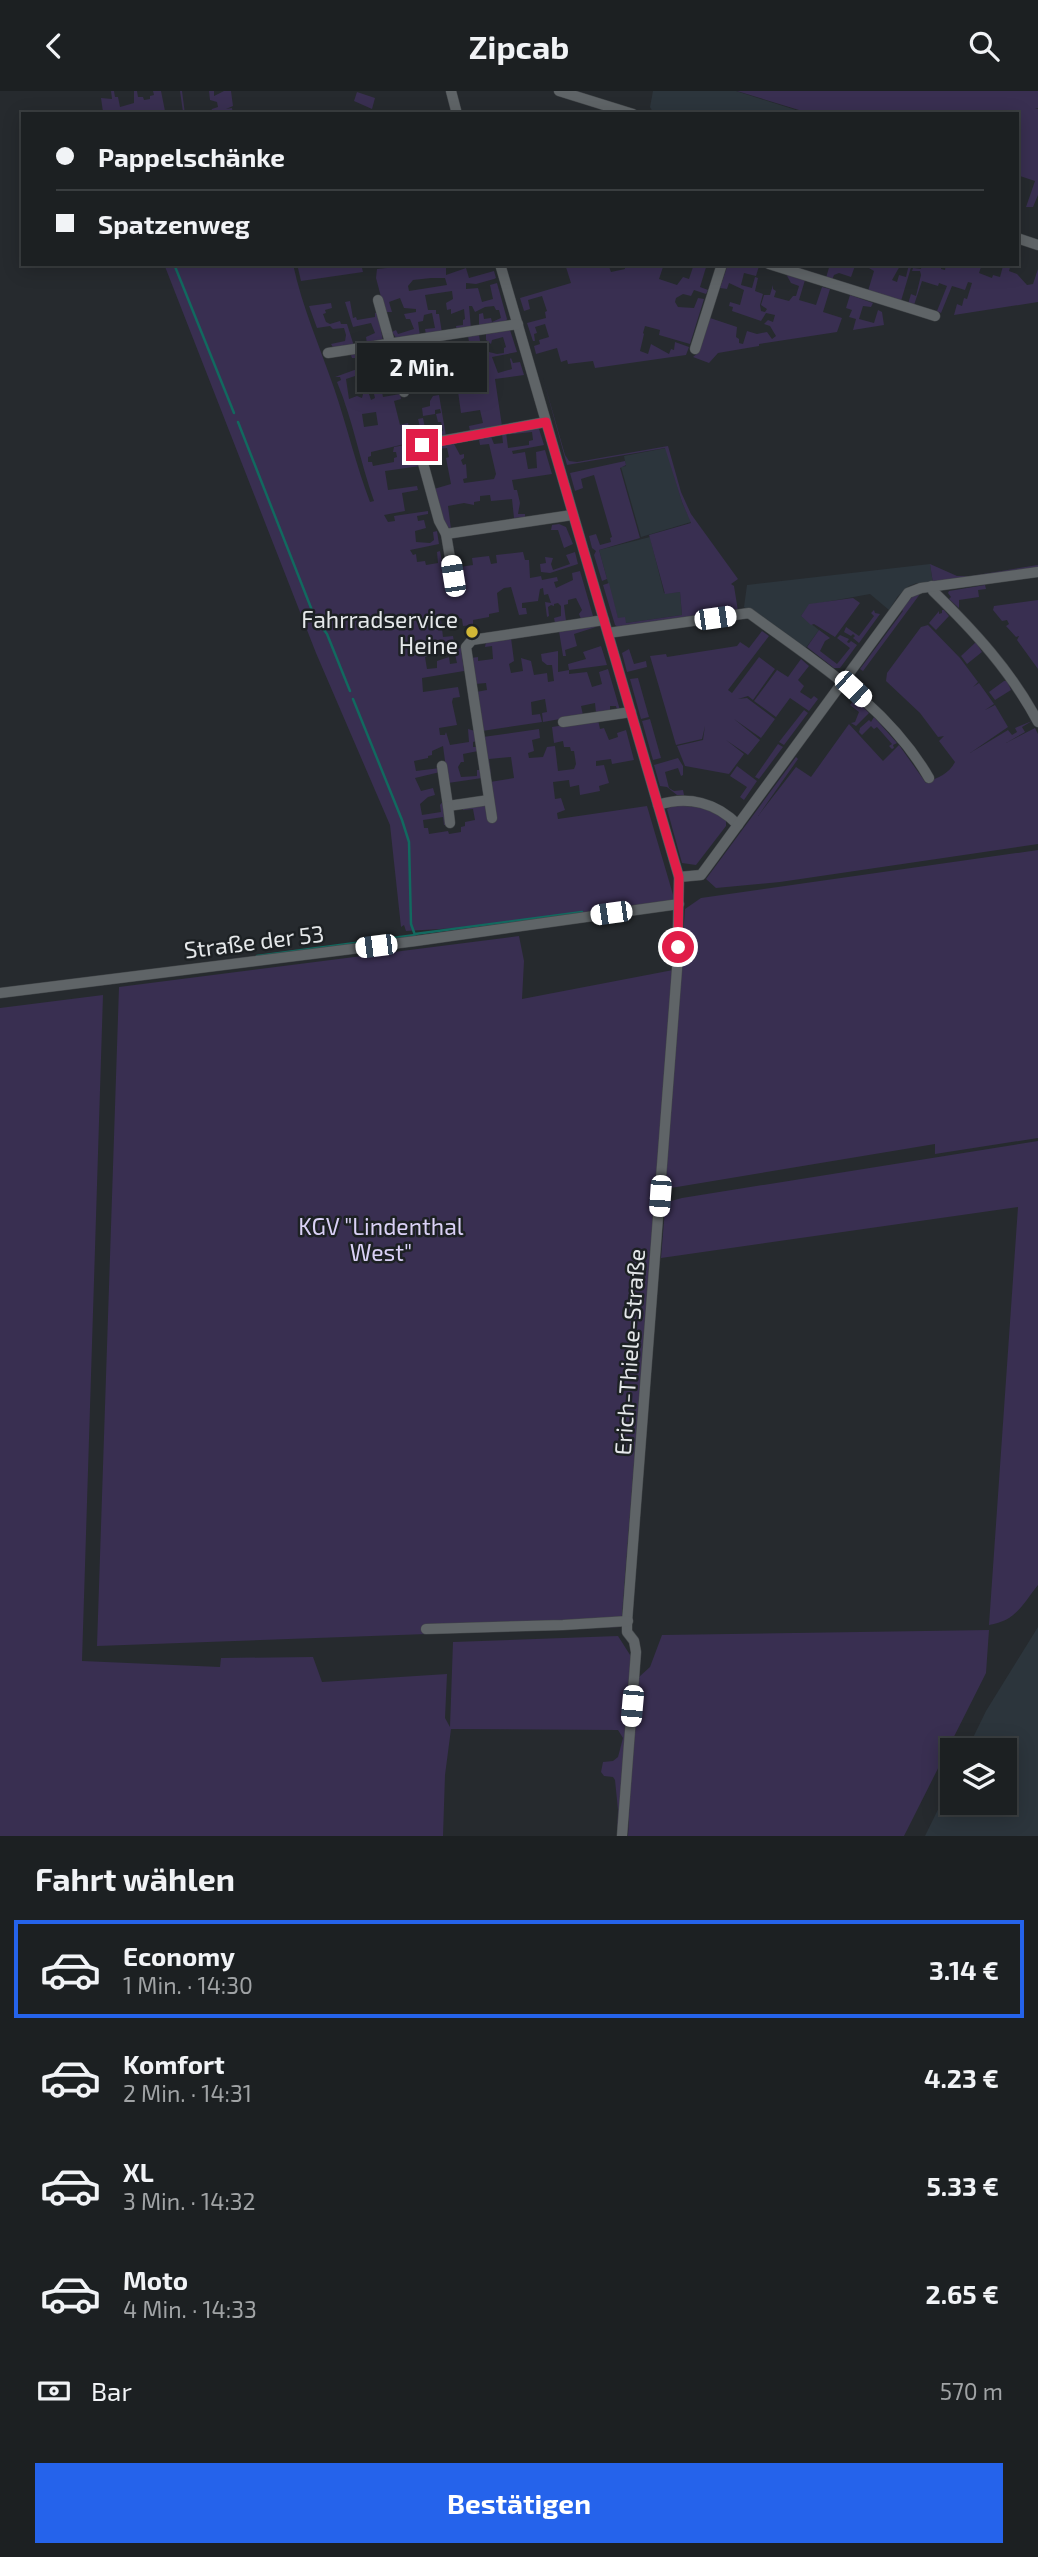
<!DOCTYPE html>
<html lang="de">
<meta charset="utf-8">
<style>
body{margin:0;font-family:"Exo 2",sans-serif;background:#25282a;color:#f1f3f6;height:100vh;display:flex;flex-direction:column;font-size:26px;white-space:nowrap}
*{box-sizing:border-box;margin:0}
p{font-size:23px;color:#a0a3a5}
.icon{flex:none;width:38px;height:38px;fill:none;stroke:currentColor;stroke-width:2;stroke-linecap:round;stroke-linejoin:round}
.map{position:relative;height:1745px;overflow:hidden}
.details{display:flex;flex-direction:column;background:#1c2022;flex:1}
.details>*{flex:none}
.hud{position:absolute;left:21px;top:21px;width:998px;height:154px;border-radius:0px;box-shadow:0 4px 18px #0003,0 0 0 2px #3a3e40;display:grid;align-content:center;height:154px;padding:0 35px;background:#1c2022}
.buttons{position:absolute;left:940px;top:1647px;display:grid;gap:14px}
.buttons a{display:grid;place-items:center;width:77px;height:77px;border-radius:0px;background:#1c2022;box-shadow:0 4px 18px #0003,0 0 0 2px #3a3e40;font-size:35px}
.end{position:absolute;width:32px;height:32px;margin:-16px;border:9px solid #e11d48;background:#fff;box-shadow:0 0 0 4px #fff}
.from{border-radius:50%}
.bubble{position:absolute;height:49px;border-radius:0px;background:#1c2022;box-shadow:0 4px 18px #0003,0 0 0 2px #3a3e40;font-size:23px;font-weight:700;line-height:49px;text-align:center}
.car{position:absolute;width:21px;height:42px;margin:-21px -10px;border-radius:9px;box-shadow:0 0 5px 2px #0007;background:linear-gradient(#fff 24%,#345 0 40%,#fff 0 76%,#345 0 86%,#fff 0)}
.hud b{display:flex;align-items:center;gap:24px;height:66px;font-size:26px}
.hud b+b{border-top:2px solid #3a3e40}
.hud i{width:18px;height:18px;background:#f1f3f6}
ul{padding:0;list-style:none}
li{display:flex;align-items:center;gap:21px;height:98px;margin:0 14px 10px;padding:0 21px;border:4px solid transparent;border-radius:0px}
li div{flex:1}
li b{display:block;font-size:26px}
li em{font-style:normal;font-weight:700}
li.on{border-color:#2563eb}
li>.icon{width:63px;height:63px;stroke-width:1.5}
h2{padding:0 35px;font-size:32px;line-height:84px}
.pay{display:flex;align-items:center;gap:18px;height:77px;padding:0 35px;font-size:26px}
.pay p{margin-inline-start:auto}
.button{display:flex;gap:14px;margin-top:auto;padding:14px 35px}
.button a{flex:1;height:80px;border-radius:0px;background:#2563eb;color:#fff;font-size:28px;font-weight:700;line-height:80px;text-align:center}
header{display:flex;justify-content:space-between;align-items:center;height:91px;padding:0 35px;background:#1c2022;font-size:32px;font-weight:700}
.map>svg:first-child{display:block}
</style>
<header><svg class="icon" aria-label="back" viewBox="0 0 24 24"><path d="M15 5l-7 7 7 7"/></svg>Zipcab<svg class="icon" aria-label="search" viewBox="0 0 24 24"><circle cx="10" cy="10" r="6"/><path d="M15 15l6 6"/></svg></header>
<div class="map">
<svg width="1038" height="1745" viewBox="0 0 1038 1745">
<rect width="100%" height="100%" fill="#262a2e"/>
<g fill="#2c353c">
<polygon points="653,0 736,0 802,21 654,23 650,16"/>
<polygon points="666,357 682,411 691,431 641,446 621,376 626,375 624,365"/>
<polygon points="650,446 664,502 680,501 682,524 626,532 618,528 599,459"/>
<polygon points="930,473 933,492 917,492 909,495 898,505 889,519 870,503 809,514 801,525 819,539 805,558 744,516 747,494"/>
<polygon points="1038,1536 1038,1745 925,1745 952,1690 952,1712 1004,1712 1004,1659 967,1659 986,1620"/>
</g>
<g fill="#392f51" fill-rule="evenodd">
<polygon points="111,0 114,0 115,6 118,6 120,16 134,12 134,0 137,0 138,6 143,6 144,9 150,8 150,5 154,4 153,0 161,0 165,20 176,19 181,22 183,21 180,0 182,0 185,23 116,23 114,19 103,21 101,7 112,8"/>
<polygon points="209,0 214,0 214,5 224,0 231,0 233,15 226,18 232,17 233,23 209,23 212,18 218,16 217,11 210,9"/>
<polygon points="737,0 1038,0 1038,17 1035,18 1038,18 1038,104 1033,116 1026,116 1035,90 1017,84 1017,23 802,23 799,19"/>
<polygon points="357,1 375,7 372,18 354,10"/>
<path d="M164,173H293C302,216 320,256 334,297C347,335 356,374 370,411L374,410C360,371 353,329 337,291L341,289L340,286H335L360,277L358,267H352L350,262L358,261L364,282L346,288L349,308L357,305L362,307L363,303H369L371,309L375,307L369,283L395,280L397,289H393L391,282L379,285L380,292L376,297L378,300L382,301L383,306L400,303L401,308L394,310L400,334L408,332L413,351L371,361V365L368,366V371H372L373,375L394,371V367L397,366L396,361H393L394,356L405,354L407,361L415,358L420,375L385,380L388,399L417,395L418,399L402,402L405,420L384,424L388,431L395,430L394,425L428,420V423L417,425L418,430L424,429L426,437L415,440L416,451L430,452L434,449L433,441L437,440L439,453L410,459L413,464L416,463L417,471L425,470L426,474L438,472L437,461L440,460L446,493L454,492L456,500H459L458,494L462,491L460,476L473,474L472,467L489,465L491,473L497,472L496,464L523,461L525,469H529L530,487L541,485L542,489L557,486L558,490L554,491L556,497L573,489L572,482L580,480L593,525L581,528L579,523L582,519L576,507L568,509V513L564,514L566,530L555,532L554,527L561,525V515L558,512L554,513V515L551,514L548,516L549,525L547,526L545,511L551,512L548,503L544,504L543,497L540,498L538,510L522,512V517H526L527,523L519,524L511,496L504,497L497,502L499,521L489,523V526L473,529V534L463,535L462,528L457,526L441,529L443,546L453,545L454,551L434,554L435,562L425,566L427,578L437,577V570L449,566L450,573L457,572L454,559L461,557L464,580L422,587L423,601L458,596L460,606L453,607L452,611L457,634L439,637L440,644H445L446,641L450,654L469,651L468,638L475,640L476,650L473,651V656H477L478,660L463,663L464,671H461L458,676L461,686L477,685V679H481L482,687L448,692L443,655L432,660V664L428,665V667L414,670L416,680L440,677V681L415,687L421,700L433,697L435,704L428,706L420,713L422,724L441,721L440,714L444,709L447,734H444L443,726L423,729L424,737H428L429,743L448,740L449,743L461,741V736L465,735V731L475,729L473,718L463,719L462,716L483,712L490,691L514,687L511,666L489,668L491,683L489,684L483,646L539,638L540,647L532,649L534,660L528,662L529,667L543,666L547,656L555,655L558,680L574,678L576,673L574,660H571L570,656H564L563,650L554,652L552,636L598,629L600,638L604,637L609,649L618,646L617,642L626,639L634,669L612,673L611,668L596,670V675L604,674L609,692L599,695L600,700L580,704L579,694L570,696L569,689L553,691L555,708L561,707L565,719L557,722L558,728L647,715L674,807L671,810L457,841V837L406,840L404,834L401,836L390,734L316,562ZM376,321L378,334L364,336L362,323Z"/>
<polygon points="297,173 361,173 363,181 301,190"/>
<path d="M426,173H446V184L466,177L469,187L494,180L496,187L494,188L476,193L466,192V198L478,197L482,211L493,208L490,194L497,192L507,228L505,232L479,236V223L483,222L484,228L491,227L492,231L501,227L499,219H496L494,215L485,216L475,221L472,215H469L471,238L457,240L456,235L463,234V229L465,228L464,218L451,223V218L447,219L446,212L453,208L452,200L425,204L428,219H436V223H439L442,242L426,244L425,238L435,237L432,222L424,224L423,230L418,231L420,245L397,248L392,241L396,239L398,243L414,238L410,228H406L404,223L416,221V218L404,217L400,207L389,211L392,221H385L376,187L377,178ZM431,187H445L447,194L409,200L408,195L413,189Z"/>
<polygon points="565,173 579,176 585,173 608,173 611,181 625,178 624,173 664,173 659,188 677,194 683,186 689,188 693,176 697,177 702,173 707,173 700,196 708,199 706,203 694,199 691,205 683,203 676,207 675,211 678,216 694,217 698,207 704,208 690,253 659,244 660,239 645,235 643,242 644,243 640,260 648,263 651,253 669,263 671,258 674,259 675,251 689,256 686,264 595,277 593,270 568,273 567,269 561,271 557,257 536,263 534,255 540,253 539,249 549,246 545,233 535,236 537,242 534,243 535,250 533,250 527,232 546,227 545,221 547,220 542,205 528,209 530,218 524,220 520,207 571,192"/>
<polygon points="728,173 759,175 756,185 744,182 741,194 752,197 755,186 758,187 755,200 763,203 760,214 761,220 765,221 767,218 761,214 764,204 770,204 773,194 773,198 776,200 774,206 789,210 793,205 796,205 799,195 791,192 786,183 805,189 799,209 816,214 822,196 830,198 823,221 842,227 837,241 759,253 759,255 718,262 709,272 693,266 699,261 710,227 737,236 736,246 739,248 739,252 743,253 747,240 757,243 767,241 772,248 776,245 770,235 764,233 768,229 773,231 775,224 766,222 761,230 732,220 733,216 729,215 730,211 740,214 744,199 729,192 727,198 720,197"/>
<polygon points="830,173 847,175 868,173 868,177 855,175 851,186 839,182 834,184 832,189 826,187"/>
<polygon points="869,173 901,173 892,189 897,191 899,184 906,186 909,173 912,173 901,210 868,200 874,180 869,177"/>
<polygon points="922,173 941,174 941,178 945,179 946,173 982,173 979,182 992,187 993,184 1000,186 1003,175 998,173 1011,173 1009,180 1017,183 1027,194 1033,193 1038,178 1038,211 954,224 957,213 962,215 964,207 967,208 972,192 968,191 965,199 952,195 941,222 937,220 947,195 939,192 938,195 922,190 914,214 908,213 911,203 916,205 921,184 920,180 912,180 913,177 921,178"/>
<polygon points="850,204 873,212 871,216 863,215 859,228 874,232 878,219 882,221 884,234 853,239 856,228 849,226 852,219 846,217"/>
<polygon points="350,210 353,227 356,226 357,229 375,226 375,222 378,221 383,250 367,253 366,246 375,242 371,232 353,236 345,211"/>
<polygon points="331,212 332,217 325,219 326,222 323,223 326,231 330,233 340,230 341,233 347,233 354,255 334,258 331,253 345,250 346,244 344,237 333,238 330,235 317,237 309,215"/>
<polygon points="510,239 517,261 492,266 498,282 512,278 510,268 511,267 513,272 520,271 524,284 495,288 502,335 470,340 469,335 483,332 480,319 461,322 457,293 466,292 466,286 477,285 479,282 478,274 463,276 462,270 465,269 461,263 470,262 471,265 478,263 477,254 475,254 474,250 469,251 468,245 479,244 483,267 489,261 497,263 504,262 504,257 506,256 503,246 492,249 491,253 486,249 486,243"/>
<polygon points="429,251 436,296 408,301 406,294 411,293 413,295 427,291 425,283 416,284 415,280 424,279 423,275 429,274 429,271 422,271 420,259 414,256 402,258 401,261 401,256"/>
<polygon points="383,258 387,259 391,266 385,267 384,262 373,265 373,269 369,270 370,275 374,274 375,278 368,279 365,260"/>
<polygon points="543,287 565,364 569,370 577,371 668,355 681,401 691,423 738,488 731,493 734,495 738,520 618,536 615,534 603,494 609,492 618,527 625,526 626,532 682,524 680,501 665,503 649,444 691,432 682,411 665,357 567,374"/>
<polygon points="439,304 446,345 425,349 423,348 418,328 423,327 426,342 443,340 441,331 438,331 436,323 441,322 440,318 435,319 435,323 423,325 422,317 430,315 430,310 433,305"/>
<polygon points="536,336 539,338 544,354 512,360 513,363 525,361 528,378 537,377 536,361 545,359 552,383 512,389 514,399 517,399 520,412 518,423 525,423 525,426 514,427 512,408 491,410 490,404 480,405 480,410 474,411 474,414 464,412 448,415 451,438 444,433 434,398 451,393 446,367 449,366 447,357 437,358 434,354 453,351 460,364 464,363 464,367 461,369 463,374 466,373 467,387 463,388 464,392 494,388 496,383 489,353 480,354 479,349 468,350 469,348 490,343 494,353 503,352 502,343 506,341 508,357 529,354 529,350 533,349 532,341 513,343 511,340"/>
<polygon points="625,370 626,374 620,377 640,447 599,459 607,488 602,490 594,464 596,460 592,457 589,445 596,443 600,454 611,451 610,447 612,446 594,384 581,388 583,397 575,400 570,382"/>
<polygon points="559,433 566,436 573,453 564,457 558,439 551,439 552,434"/>
<polygon points="575,461 578,473 550,482 541,481 540,473 546,472 545,466 553,467 551,473 553,479 570,473 566,464"/>
<polygon points="930,473 957,485 971,485 1038,474 1038,477 933,492"/>
<polygon points="985,494 986,498 978,499 979,506 959,509 959,517 949,508 951,506 948,502 949,500"/>
<polygon points="920,503 863,580 860,578 903,520 901,518 914,504"/>
<polygon points="853,507 860,512 835,546 814,533 811,534 801,525 809,513"/>
<polygon points="1038,509 1038,578 1017,549 1019,545 1016,546 1006,535 1009,533 1007,529 1002,530 993,519 994,515"/>
<polygon points="874,519 875,522 880,523 859,552 853,547 855,545 853,543 851,545 844,541 846,536 859,545 874,525 871,522"/>
<polygon points="942,519 944,519 949,525 936,539 929,532 939,520 939,523 942,522"/>
<path d="M928,534L960,567L978,591L973,596L979,592L994,613L985,619L995,614L1008,636L970,662L1008,639L1012,644L1017,641L1015,637L1032,630L1022,636L1025,641L1006,652L1035,637L1038,643V753L780,791L716,797L706,788L796,666L798,668L758,725L796,676L811,686L849,633L883,670L899,654L926,692C938,686 948,684 955,671L939,650L944,645L938,646L920,622L886,590L887,582L921,536Z"/>
<polygon points="593,535 596,536 574,543 577,555 565,559 566,565 563,565 559,540"/>
<polygon points="819,539 830,547 825,550 820,560 837,573 850,557 837,547 840,544 849,548 847,551 849,552 851,550 857,554 840,577 834,577 807,556"/>
<polygon points="762,540 769,545 728,599 732,602 759,566 775,578 753,609 748,605 738,608 747,607 775,628 761,647 734,628 760,649 748,664 726,649 744,663 729,683 685,675 677,655 703,649 705,635 702,648 676,654 650,565 666,563 667,566 737,555 740,551 749,557"/>
<polygon points="511,547 514,570 509,573 511,582 523,580 521,567 531,570 534,584 547,582 548,591 554,590 552,574 547,574 542,570 541,563 558,560 558,581 569,579 568,573 586,568 583,561 601,555 607,574 569,579 569,583 587,581 592,596 602,593 599,581 608,578 620,619 617,619 616,615 610,615 610,620 596,622 595,612 581,615 583,624 543,631 542,622 547,621 545,608 531,611 532,624 540,623 542,631 482,640 476,601 487,599 486,592 475,593 471,567 478,566 478,570 493,568 492,555 485,556 486,551"/>
<polygon points="976,551 982,561 967,573 961,565"/>
<polygon points="629,558 634,573 646,570 647,576 627,581 622,562"/>
<polygon points="801,568 809,575 798,589 804,595 800,601 811,608 814,605 818,608 809,620 790,607 776,626 754,610 777,579 788,586"/>
<polygon points="638,587 649,626 641,628 630,588"/>
<polygon points="1004,590 1007,590 1011,599 995,609 989,601"/>
<polygon points="855,608 869,622 856,635 851,632 855,631 859,621 850,614"/>
<polygon points="804,619 808,622 784,654 779,651"/>
<polygon points="874,626 897,652 893,654 894,657 892,658 889,655 892,653 877,636 874,638 871,635 862,644 859,641 860,637 869,629 871,631"/>
<polygon points="650,628 661,667 653,669 642,630"/>
<polygon points="778,653 783,656 759,688 755,686"/>
<polygon points="678,667 683,675 683,684 681,685 678,677 665,681 669,697 674,700 683,699 684,704 677,704 667,696 660,695 654,674"/>
<polygon points="737,675 757,690 744,709 740,706 747,696 730,685"/>
<path d="M673,715C692,715 711,715 726,730V735L696,774L682,772L667,718Z"/>
<polygon points="1038,759 1038,1047 935,1063 935,1053 665,1098 685,818 701,807"/>
<polygon points="519,845 524,870 522,908 673,879 621,1536 97,1555 119,896"/>
<polygon points="103,904 82,1570 220,1576 221,1567 313,1566 322,1591 447,1583 445,1627 450,1636 453,1551 618,1545 632,1567 620,1745 617,1745 618,1719 615,1689 613,1686 604,1685 601,1681 603,1671 613,1670 618,1666 623,1647 618,1639 451,1638 445,1684 443,1745 0,1745 0,917"/>
<path d="M1038,1050V1494C1022,1514 1016,1530 989,1534L1018,1116L661,1167L665,1118L671,1110L682,1107Z"/>
<polygon points="989,1539 986,1582 904,1745 628,1745 633,1640 639,1586 650,1576 662,1544"/>
</g>
<g fill="none" stroke-linecap="round" stroke-linejoin="round">
<g stroke="#12695f" stroke-width="2.5">
<polyline points="174,173 234,322"/>
<polyline points="238,331 315,527 327,543 350,600"/>
<polyline points="415,843 582,821"/>
<polyline points="257,865 415,844 411,833 409,751 402,729 353,608"/>
</g>
<g stroke="#424649" stroke-width="11">
<g id="minor">
<polyline points="451,0 457,23"/>
<polyline points="559,0 633,23"/>
<polyline points="1017,147 1038,154"/>
<polyline points="500,173 679,786 677,878 627,1531 627,1541 634,1550 636,1561 622,1745"/>
<polyline points="769,173 935,225"/>
<polyline points="378,209 404,301"/>
<polyline points="695,258 722,173"/>
<polyline points="328,262 518,233"/>
<polyline points="446,443 572,424"/>
<polyline points="453,485 446,443 439,430 418,354 546,331"/>
<path d="M932,495L933,500C974,540 1011,580 1038,631"/>
<path d="M608,542L749,522C815,571 887,614 929,687"/>
<polyline points="563,631 631,621"/>
<polyline points="442,675 448,715 489,709"/>
<path d="M658,714C688,704 717,712 738,734"/>
<polyline points="448,715 450,732"/>
<polyline points="492,727 466,556 472,549 604,529"/>
<polyline points="679,786 701,784 707,776 908,502 921,497 1038,481"/>
<polyline points="0,902 416,850 679,813"/>
<polyline points="426,1538 563,1534 628,1530"/>
</g>
</g>
<use href="#minor" stroke="#5f6467" stroke-width="10"/>
</g>
<g fill="none" stroke-linecap="round" stroke-linejoin="round">
<polyline stroke="#e11d48" stroke-width="9" points="422,354 546,331 679,786 678,856"/>
</g>
<circle fill="#d1b736" stroke="#1d2124" stroke-width="2.5" cx="472" cy="541" r="7"/>
<g text-anchor="middle" dominant-baseline="central" stroke-width="5" stroke-linejoin="round" paint-order="stroke">
<g font-size="23" fill="#e5e8ea" stroke="#1d2124" text-anchor="end">
<text x="458" y="528">Fahrradservice<tspan x="458" dy="26">Heine</tspan></text>
</g>
<g font-size="23" fill="#e5e8ea" stroke="#1d2124">
<text transform="translate(254 850) rotate(-7)">Straße der 53</text>
<text transform="translate(629 1261) rotate(-86)">Erich-Thiele-Straße</text>
</g>
<g font-size="23" fill="#dad1f6" stroke="#1d2124">
<text x="381" y="1135">KGV "Lindenthal<tspan x="381" dy="26">West"</tspan></text>
</g>
</g>
</svg>
<div class="buttons">
<a><svg class="icon" aria-label="layers" viewBox="0 0 24 24"><path d="M12 4l9 5-9 5-9-5zM3 14l9 5 9-5"/></svg></a>
</div>
<i class="end from" style="left:678px;top:856px"></i>
<i class="end" style="left:422px;top:354px"></i>
<div class="bubble" style="left:357px;top:252px;width:130px">2 Min.</div>
<i class="car" style="left:453px;top:485px;rotate:351deg"></i>
<i class="car" style="left:715px;top:527px;rotate:82deg"></i>
<i class="car" style="left:853px;top:598px;rotate:133deg"></i>
<i class="car" style="left:611px;top:822px;rotate:262deg"></i>
<i class="car" style="left:376px;top:855px;rotate:263deg"></i>
<i class="car" style="left:660px;top:1105px;rotate:184deg"></i>
<i class="car" style="left:632px;top:1615px;rotate:185deg"></i>
<div class="hud">
<b><i class="from"></i>Pappelschänke</b>
<b><i></i>Spatzenweg</b>
</div>
</div>
<section class="details">
<h2>Fahrt wählen</h2>
<ul>
<li class="on"><svg class="icon" aria-label="car" viewBox="0 0 24 24"><path d="M5 17H2v-5l4-1 3-4h7l3 4 3 1v5h-3M9 17h6M6 11h13"/><circle cx="7" cy="17" r="2"/><circle cx="17" cy="17" r="2"/></svg><div><b>Economy</b><p>1 Min. · 14:30</p></div><em>3.14 €</em></li>
<li><svg class="icon" aria-label="car" viewBox="0 0 24 24"><path d="M5 17H2v-5l4-1 3-4h7l3 4 3 1v5h-3M9 17h6M6 11h13"/><circle cx="7" cy="17" r="2"/><circle cx="17" cy="17" r="2"/></svg><div><b>Komfort</b><p>2 Min. · 14:31</p></div><em>4.23 €</em></li>
<li><svg class="icon" aria-label="car" viewBox="0 0 24 24"><path d="M5 17H2v-5l4-1 3-4h7l3 4 3 1v5h-3M9 17h6M6 11h13"/><circle cx="7" cy="17" r="2"/><circle cx="17" cy="17" r="2"/></svg><div><b>XL</b><p>3 Min. · 14:32</p></div><em>5.33 €</em></li>
<li><svg class="icon" aria-label="car" viewBox="0 0 24 24"><path d="M5 17H2v-5l4-1 3-4h7l3 4 3 1v5h-3M9 17h6M6 11h13"/><circle cx="7" cy="17" r="2"/><circle cx="17" cy="17" r="2"/></svg><div><b>Moto</b><p>4 Min. · 14:33</p></div><em>2.65 €</em></li>
</ul>
<div class="pay"><svg class="icon" aria-label="cash" viewBox="0 0 24 24"><path d="M3 7h18v10H3z"/><circle cx="12" cy="12" r="2"/></svg>Bar<p>570 m</p></div>
<div class="button"><a>Bestätigen</a></div>
</section>
